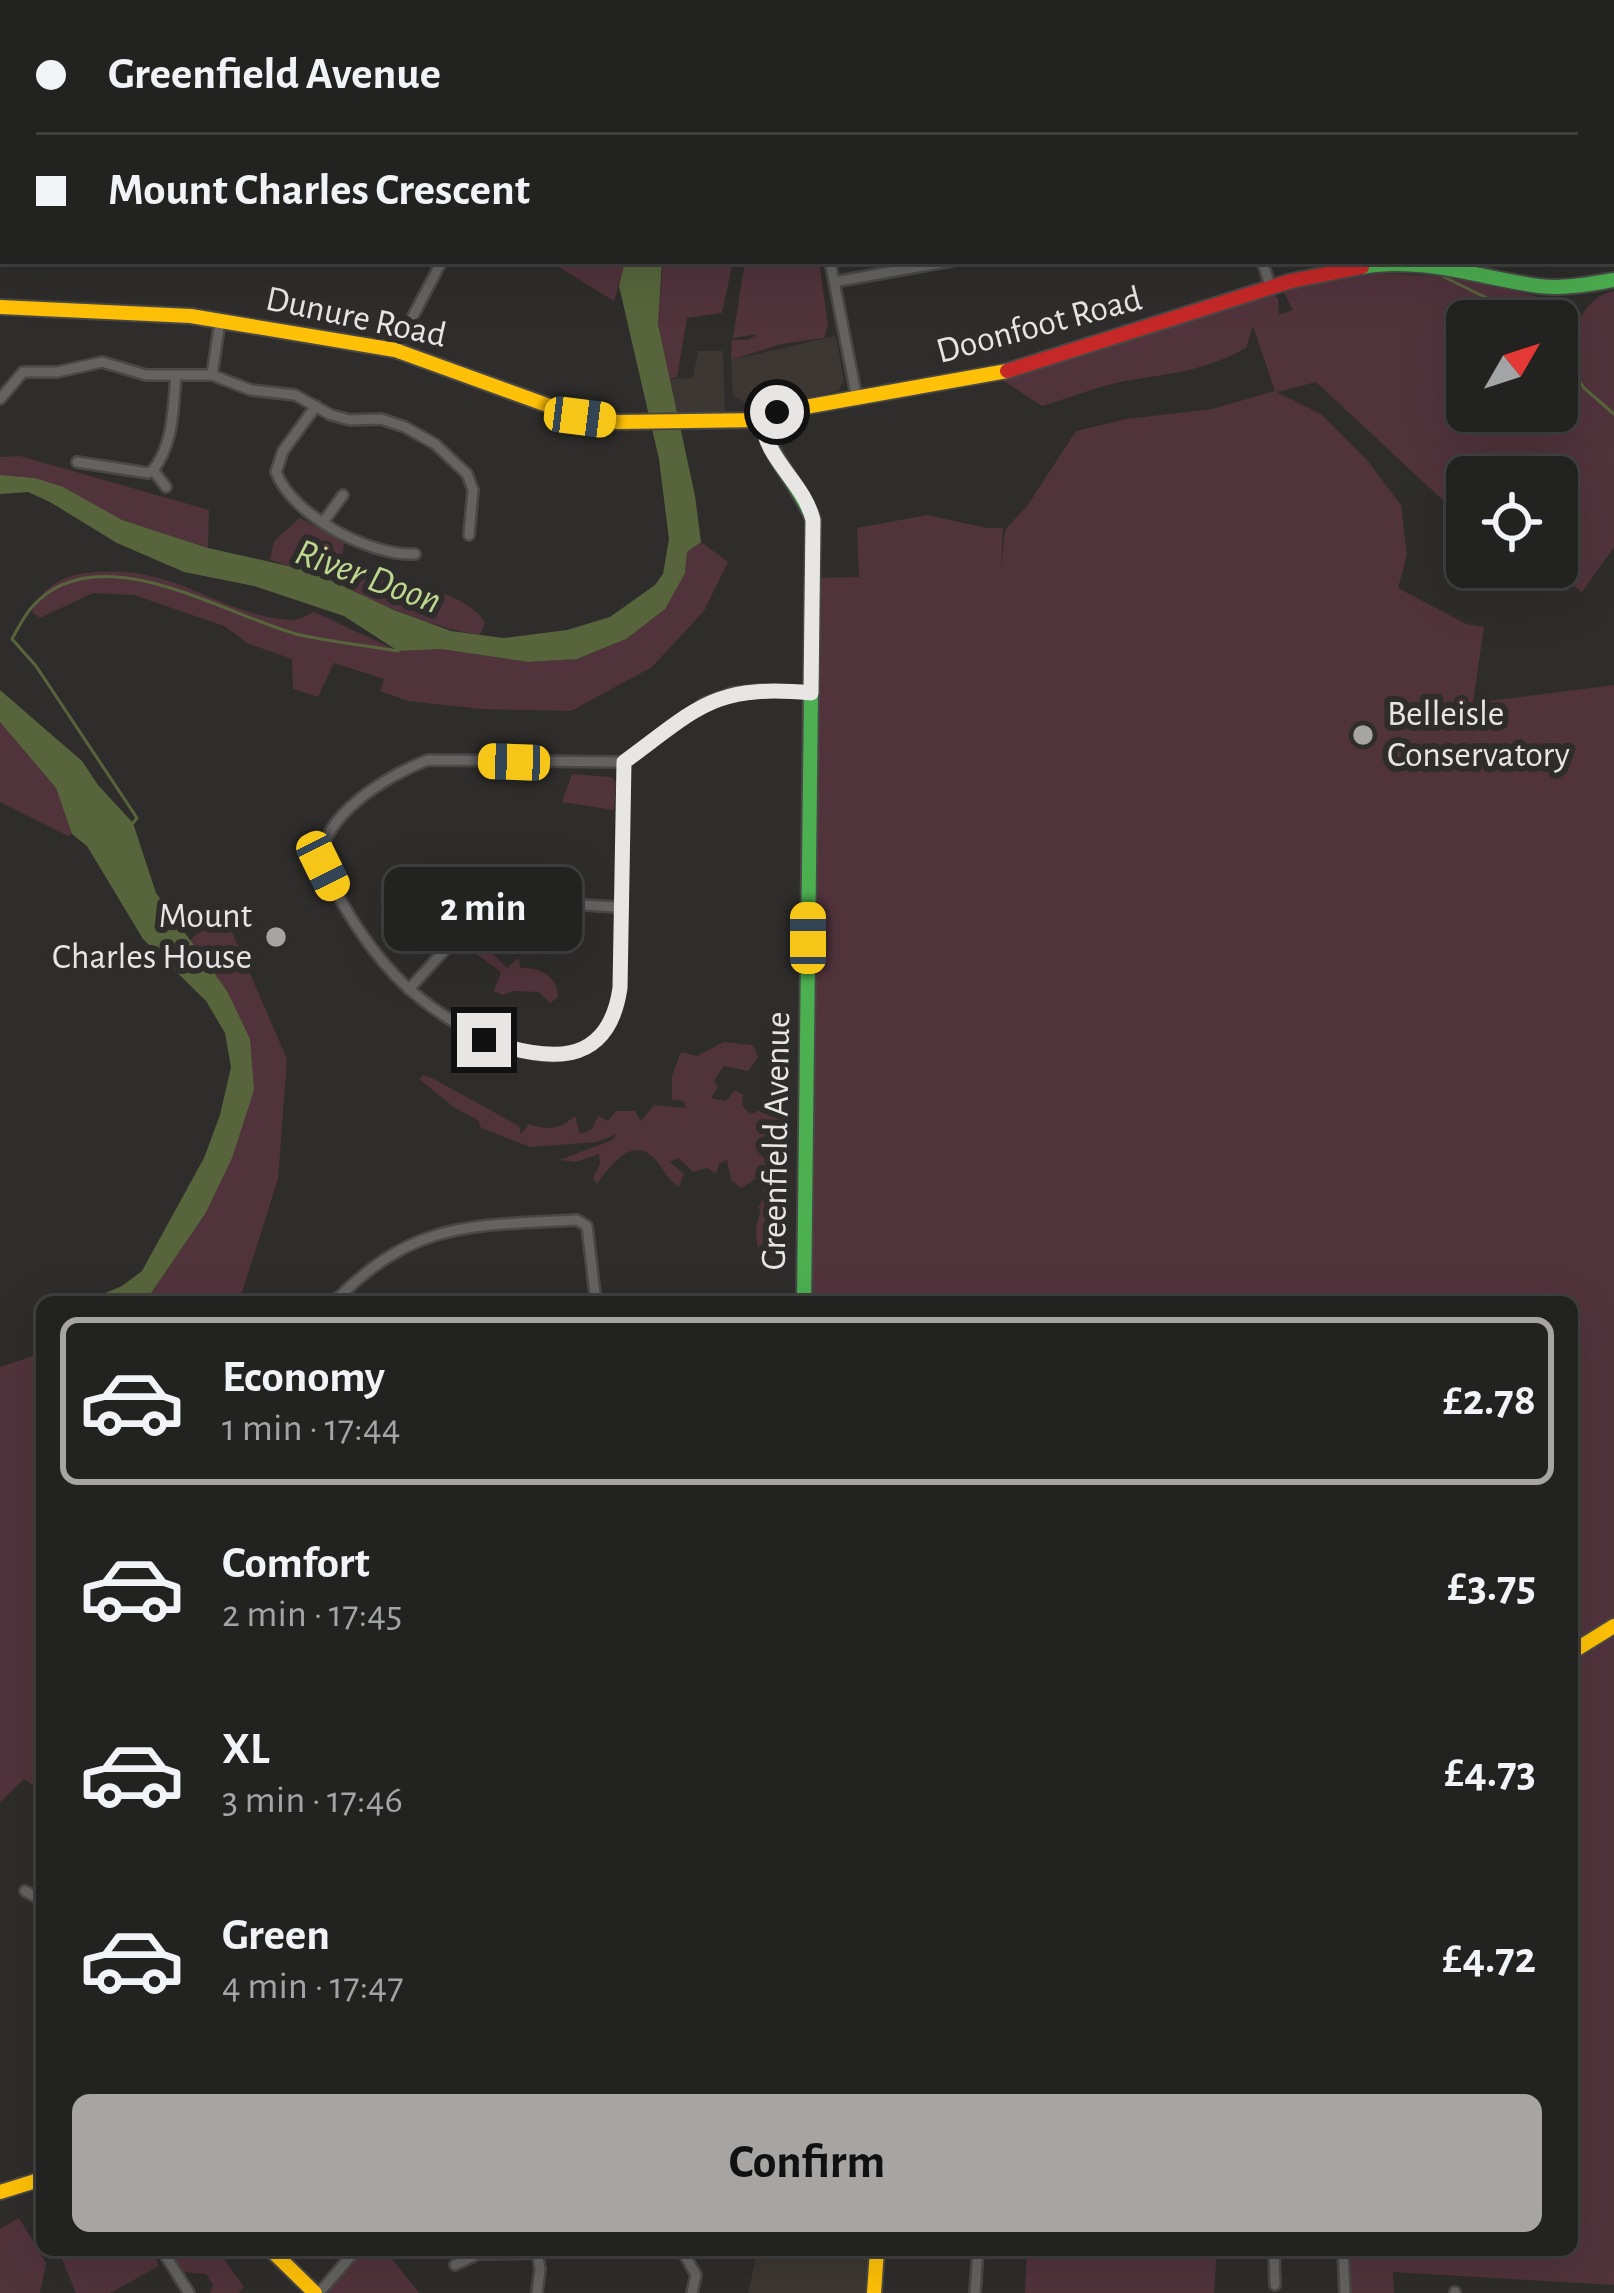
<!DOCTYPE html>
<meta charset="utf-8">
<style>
body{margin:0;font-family:"Alegreya Sans",sans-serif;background:#2a2a2a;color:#f1f3f6;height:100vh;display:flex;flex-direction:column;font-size:45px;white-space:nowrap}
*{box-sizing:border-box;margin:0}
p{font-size:39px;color:#a2a4a5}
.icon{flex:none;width:66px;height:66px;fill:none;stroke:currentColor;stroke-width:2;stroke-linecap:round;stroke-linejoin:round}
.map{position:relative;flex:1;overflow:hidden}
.details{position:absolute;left:36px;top:1296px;width:1542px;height:960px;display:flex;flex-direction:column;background:#222221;border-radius:18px;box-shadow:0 12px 48px #0002,0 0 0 3px #3f3f3f}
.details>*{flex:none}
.hud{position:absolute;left:0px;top:0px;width:1614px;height:264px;box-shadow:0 12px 48px #0002,0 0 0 3px #3f3f3f;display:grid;align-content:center;height:264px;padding:0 36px;background:#222221}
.needle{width:78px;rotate:51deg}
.tools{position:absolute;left:1446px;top:300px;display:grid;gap:24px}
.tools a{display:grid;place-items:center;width:132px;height:132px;border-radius:18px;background:#222221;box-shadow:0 12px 48px #0002,0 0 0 3px #3f3f3f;font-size:60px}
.end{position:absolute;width:54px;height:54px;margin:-27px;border:15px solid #e8e6e5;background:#111;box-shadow:0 0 0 6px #111}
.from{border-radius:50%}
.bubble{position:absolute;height:84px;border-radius:18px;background:#222221;box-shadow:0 12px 48px #0002,0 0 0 3px #3f3f3f;font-size:39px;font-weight:600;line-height:84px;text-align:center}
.car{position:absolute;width:36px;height:72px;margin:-36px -18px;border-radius:15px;box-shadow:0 0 9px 3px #0007;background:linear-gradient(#f5c518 24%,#345 0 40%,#f5c518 0 76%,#345 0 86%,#f5c518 0)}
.hud b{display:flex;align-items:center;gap:42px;height:114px;font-size:45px}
.hud b+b{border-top:3px solid #3f3f3f}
.hud i{width:30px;height:30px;background:#f1f3f6}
ul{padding:21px 0 0;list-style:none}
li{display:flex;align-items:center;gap:36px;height:168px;margin:0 24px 18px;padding:0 12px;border:6px solid transparent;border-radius:18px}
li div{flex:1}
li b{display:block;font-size:45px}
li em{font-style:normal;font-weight:600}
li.active{border-color:#a7a5a4}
li>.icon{width:108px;height:108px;stroke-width:1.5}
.cta{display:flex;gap:24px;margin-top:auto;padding:24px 36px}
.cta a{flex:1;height:138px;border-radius:18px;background:#a7a5a4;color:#111;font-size:48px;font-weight:600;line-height:138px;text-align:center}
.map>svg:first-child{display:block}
</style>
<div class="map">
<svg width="1614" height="2293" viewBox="0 0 1614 2293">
<rect width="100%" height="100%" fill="#2e2d2c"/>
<g fill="#3c3732">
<polygon points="836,336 844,381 838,391 779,403 748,404 733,396 731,360"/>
<polygon points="698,351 723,351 725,411 678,417 670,379 693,378"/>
<polygon points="758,2250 876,2255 874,2293 748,2293"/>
</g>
<g fill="#51333c">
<polygon points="549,261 626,261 614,301"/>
<polygon points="663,261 733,261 722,313 687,318 677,377 670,379 658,324"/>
<polygon points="745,261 819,261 828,325 824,338 781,344 731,360 732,340 748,340 758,334 733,338"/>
<path d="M1356,272L1461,277L1546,299L1552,312L1544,321H1467V411H1557V331L1571,339C1581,316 1588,297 1614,291V547L1582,592L1547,568L1557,567V477H1467V500L1448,505L1316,382L1277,392L1321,414L1367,460L1401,505L1407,555L1398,588L1466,624L1484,627L1473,703L1614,685V1625L1572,1651V1302H804L812,578L859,577L857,528L927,515L987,528H1003L1001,571L1005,530L1027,506L1076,431L1126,419L1212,409L1275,391L1253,326L1246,348C1195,375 1169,372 1116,383C1091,389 1066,399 1042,406L996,376L1272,294L1278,298L1279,315L1293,310L1283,291Z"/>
<polygon points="20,456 209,510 208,548 122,520 35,478 0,475 0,457"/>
<path d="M300,518L344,543L341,566C383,586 458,582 485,622L480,635C406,624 342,580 270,560L274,541Z"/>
<path d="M701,542L728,562L704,611L652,667L571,711L481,709L408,701L380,691L384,679L334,663L318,697L293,689L292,659L249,644L224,626L134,595L93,593L40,618L32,612C40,591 58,578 80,574C173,560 209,612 288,620C297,621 305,616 314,612L398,651L441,649L529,662L577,659L626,639L685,573L687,552Z"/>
<polygon points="0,722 56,788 72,834 68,836 0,802"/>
<polygon points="572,774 611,777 616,783 614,810 562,802"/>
<polygon points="223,911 287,1059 278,1179 239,1302 145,1302 205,1214 254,1091 227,991 188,942"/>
<path d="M475,936L507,968L518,958L521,968C539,967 558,976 558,997L550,1003L539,992L512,991L503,995L494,991L501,972L468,948L466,942Z"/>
<path d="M724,1042L753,1045L758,1057L748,1071L724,1066L714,1080L718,1088L711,1098L726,1101L735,1090L743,1095L742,1105L750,1114C764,1111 761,1105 782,1107L786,1130L782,1134L762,1137L759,1154L768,1159L788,1160L792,1168V1191L779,1206V1233L790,1239L787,1259L770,1269C756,1255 752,1229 761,1211L758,1207L764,1198L761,1176L741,1188L731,1180L727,1160L719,1164L716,1174L707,1168L693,1172L678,1158L670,1162L684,1174L679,1187C669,1180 666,1174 659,1164C636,1132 613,1162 597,1184L593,1178L600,1164L599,1154L576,1162L560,1160L612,1140L617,1134L597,1142L530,1147L481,1128L478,1120L455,1108L419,1079L424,1075L434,1079L519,1126L521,1134L529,1124C548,1131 560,1129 575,1116L580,1134L592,1129L598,1116L608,1121L616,1111H635L641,1121L654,1105L686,1108L684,1101L672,1100V1076L681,1052L697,1056Z"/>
<polygon points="42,1353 42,1792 24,1779 0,1802 0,1367"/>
<polygon points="1614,1629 1614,2285 1393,2272 1394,2293 1347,2293 1345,2250 1572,2250 1572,1655"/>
<polygon points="19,2218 46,2263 40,2293 0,2293 0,2229"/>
<polygon points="72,2250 151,2250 159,2266 110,2293 76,2293 61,2257"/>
<polygon points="170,2250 217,2250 244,2287 239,2293 210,2293 213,2285 206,2274 183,2272"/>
<polygon points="356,2250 385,2250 419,2293 319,2293"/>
<polygon points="1027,2250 1217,2250 1214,2293 1025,2293"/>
</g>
<g fill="#58653c">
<polygon points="625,261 662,261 658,324 695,496 701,542 687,552 685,573 665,609 626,639 577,659 529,662 441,649 398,651 344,616 254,586 184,572 117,543 50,502 28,492 0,494 0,475 35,478 63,487 122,520 208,548 310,571 394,610 451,631 503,638 567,630 610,617 655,585 663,574 669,539 659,459 619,286"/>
<polygon points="0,690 82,761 98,785 133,823 156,893 227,991 250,1039 254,1090 232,1158 205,1214 145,1302 84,1302 122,1286 142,1271 204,1158 220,1115 231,1067 225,1033 206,1001 143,939 87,846 72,834 56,788 0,722"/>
</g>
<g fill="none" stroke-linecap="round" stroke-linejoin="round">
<g stroke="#58653c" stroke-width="3">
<polyline points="1219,0 1220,3"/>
<polyline points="1444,277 1493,301 1520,321"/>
<polyline points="1557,349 1584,388 1614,414"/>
<path d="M133,823L137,818L36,666L12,639C18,628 24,616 32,607C97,533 223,614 296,634C329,642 365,645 398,651"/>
</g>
<g stroke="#494847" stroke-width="14">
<g id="street">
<polyline points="392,0 396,3"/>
<polyline points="597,0 597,3"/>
<polyline points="1125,0 1127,3"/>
<polyline points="1450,0 1454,3"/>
<polyline points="304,3 305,0"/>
<polyline points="461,3 464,0"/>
<polyline points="640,3 642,0"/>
<polyline points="898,3 899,0"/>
<polyline points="1568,3 1571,0"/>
<polyline points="0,117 3,117"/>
<polyline points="1611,125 1614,126"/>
<polyline points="830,261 857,399"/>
<polyline points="1262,261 1271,288"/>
<polyline points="834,282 951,261"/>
<polyline points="395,350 442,261"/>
<polyline points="212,375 220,321"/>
<polyline points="0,399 23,372 57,372 102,362 146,375 212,375 251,390 295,395 331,415 350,420 381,419 405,427 435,444 467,474 473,490 469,535"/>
<path d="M316,406L283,451L276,472C292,515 369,556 415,554"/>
<polyline points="77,462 148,473 153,470 166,487"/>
<path d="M153,470C174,444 173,407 176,376"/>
<polyline points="324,521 343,495"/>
<path d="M624,762L620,988C603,1111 463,1038 408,988C372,955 344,910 323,866C315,818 388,775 428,760L624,762L705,703L732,693L761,690L811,693"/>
<path d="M409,989L475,917C514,894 577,906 621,907"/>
<path d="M334,1302C414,1220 471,1226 577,1220L587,1226L596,1302"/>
<polyline points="25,1891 42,1900"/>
<polyline points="162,2250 189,2293"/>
<polyline points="682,2250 696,2275 692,2293"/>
<polyline points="1274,2250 1275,2285"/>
<polyline points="1343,2250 1345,2293"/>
<polyline points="537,2251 540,2269 537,2293"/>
<polyline points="455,2265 478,2254 537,2253"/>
<polyline points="319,2293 356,2250"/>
<polyline points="975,2293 978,2250"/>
<polyline points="1455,2293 1455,2292"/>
</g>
</g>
<g stroke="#494847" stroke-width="18">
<g id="fast">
<path d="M1362,267C1422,256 1481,278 1539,286C1565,289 1589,284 1614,280"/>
<path d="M762,420C769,459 800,484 813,520L804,1302"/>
</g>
</g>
<g stroke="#494847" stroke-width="18">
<g id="slow">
<polyline points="0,307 191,316 395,350 580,417 618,422 762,420 777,412 1007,371"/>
<polyline points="1572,1652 1614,1626"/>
<polyline points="0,2192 42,2179"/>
<polyline points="271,2250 315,2293"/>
<polyline points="874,2293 877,2250"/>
</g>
</g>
<g stroke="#494847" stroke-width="18">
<polyline id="jam" points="1007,371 1291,281 1362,267"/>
</g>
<use href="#street" stroke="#646362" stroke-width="9"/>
<use href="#fast" stroke="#4caf50" stroke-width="14"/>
<use href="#slow" stroke="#ffc107" stroke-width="14"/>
<use href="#jam" stroke="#c62828" stroke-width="14"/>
</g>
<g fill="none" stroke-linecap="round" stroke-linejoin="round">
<path stroke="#e8e6e5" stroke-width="15" d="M484,1040C546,1061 608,1070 620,988L624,762C699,707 713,684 811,693L813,520C804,482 765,460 762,420L777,412"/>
</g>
<g fill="#a7a5a4" stroke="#2f2d2b" stroke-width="4.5">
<circle cx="1363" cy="735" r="12"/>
<circle cx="276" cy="937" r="12"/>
</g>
<g text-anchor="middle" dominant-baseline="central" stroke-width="12" stroke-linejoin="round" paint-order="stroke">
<g font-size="36" fill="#e8e6e5" stroke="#2f2d2b">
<text transform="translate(356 317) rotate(12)">Dunure Road</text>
<text transform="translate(1039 325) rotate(-15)">Doonfoot Road</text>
<text transform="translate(776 1141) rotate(-89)">Greenfield Avenue</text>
</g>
<g font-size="36" fill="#e8e6e5" stroke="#2f2d2b" text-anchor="start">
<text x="1387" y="714">Belleisle<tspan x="1387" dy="41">Conservatory</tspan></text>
<text x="252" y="916" text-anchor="end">Mount<tspan x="252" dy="41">Charles House</tspan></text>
</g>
<g font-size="39" font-style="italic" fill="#bed78f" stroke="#2f2d2b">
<text transform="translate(368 577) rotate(20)">River Doon</text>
</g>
</g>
</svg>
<div class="tools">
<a><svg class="needle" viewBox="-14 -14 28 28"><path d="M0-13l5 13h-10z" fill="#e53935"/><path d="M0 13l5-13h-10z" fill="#a2a4a5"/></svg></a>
<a><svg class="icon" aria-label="locate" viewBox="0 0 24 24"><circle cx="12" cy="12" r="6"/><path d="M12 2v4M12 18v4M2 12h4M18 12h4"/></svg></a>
</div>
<i class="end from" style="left:777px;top:412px"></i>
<i class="end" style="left:484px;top:1040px"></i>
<div class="bubble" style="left:384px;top:867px;width:198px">2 min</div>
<i class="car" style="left:580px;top:417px;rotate:97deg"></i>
<i class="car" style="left:514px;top:762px;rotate:272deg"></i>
<i class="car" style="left:323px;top:866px;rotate:154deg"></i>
<i class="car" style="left:808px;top:938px;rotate:0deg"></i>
<div class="hud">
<b><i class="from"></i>Greenfield Avenue</b>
<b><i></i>Mount Charles Crescent</b>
</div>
<section class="details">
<ul>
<li class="active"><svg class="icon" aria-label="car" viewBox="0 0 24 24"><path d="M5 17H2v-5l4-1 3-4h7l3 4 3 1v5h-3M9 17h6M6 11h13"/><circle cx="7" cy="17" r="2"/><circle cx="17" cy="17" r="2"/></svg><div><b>Economy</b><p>1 min · 17:44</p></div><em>£2.78</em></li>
<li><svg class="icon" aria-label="car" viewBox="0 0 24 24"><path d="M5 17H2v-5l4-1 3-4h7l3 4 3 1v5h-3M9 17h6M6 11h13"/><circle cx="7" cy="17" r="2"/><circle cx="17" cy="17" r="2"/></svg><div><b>Comfort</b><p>2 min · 17:45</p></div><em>£3.75</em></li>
<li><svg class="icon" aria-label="car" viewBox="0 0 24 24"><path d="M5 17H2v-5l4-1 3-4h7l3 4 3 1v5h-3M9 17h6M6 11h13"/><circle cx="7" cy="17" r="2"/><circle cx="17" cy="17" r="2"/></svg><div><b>XL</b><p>3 min · 17:46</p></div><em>£4.73</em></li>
<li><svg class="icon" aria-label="car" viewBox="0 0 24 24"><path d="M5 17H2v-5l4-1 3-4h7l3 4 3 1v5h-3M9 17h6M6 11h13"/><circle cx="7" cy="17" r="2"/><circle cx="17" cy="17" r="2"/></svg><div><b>Green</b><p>4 min · 17:47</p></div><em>£4.72</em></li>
</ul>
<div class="cta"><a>Confirm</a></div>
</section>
</div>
